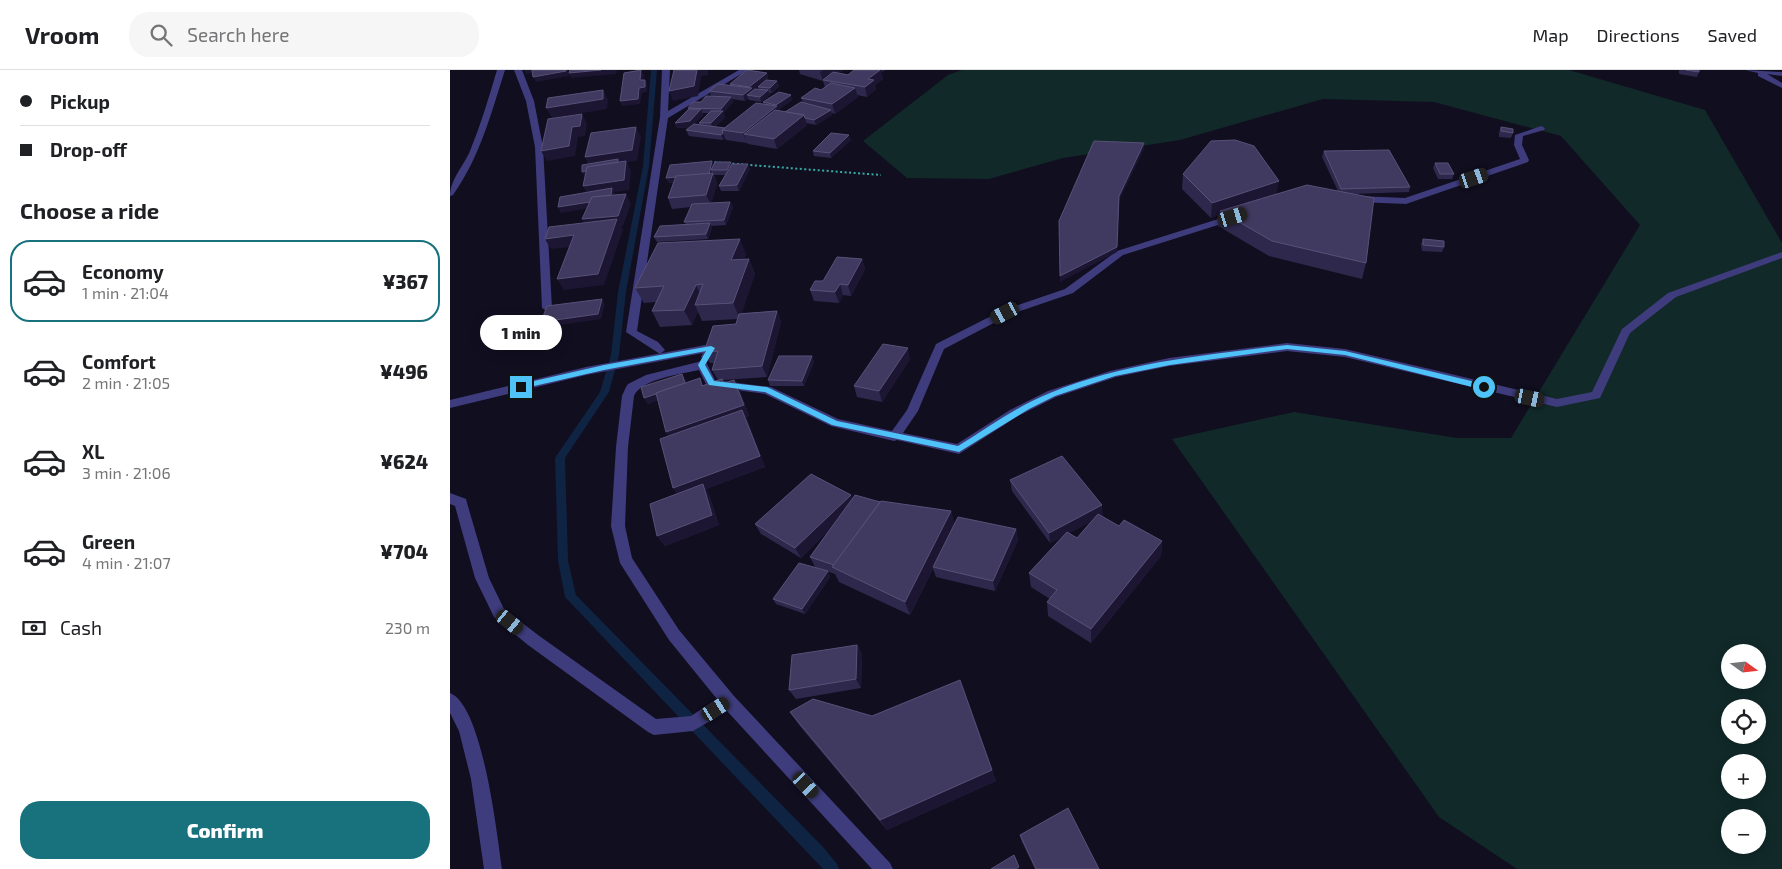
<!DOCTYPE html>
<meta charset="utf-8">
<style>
body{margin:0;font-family:"Exo 2",sans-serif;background:#f6f6f6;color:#202124;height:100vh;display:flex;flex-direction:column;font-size:19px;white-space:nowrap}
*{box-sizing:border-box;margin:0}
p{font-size:16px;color:#757577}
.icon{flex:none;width:28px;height:28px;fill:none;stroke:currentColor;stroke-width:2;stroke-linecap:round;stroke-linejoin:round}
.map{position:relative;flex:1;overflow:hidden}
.side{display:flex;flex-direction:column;background:#fff;width:450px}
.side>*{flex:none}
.top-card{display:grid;align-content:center;height:110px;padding:0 20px;background:#fff}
.needle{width:32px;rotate:105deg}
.fabs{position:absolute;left:1271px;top:574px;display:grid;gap:10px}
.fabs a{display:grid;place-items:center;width:45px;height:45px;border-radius:50%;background:#fff;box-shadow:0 2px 12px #0003;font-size:25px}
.end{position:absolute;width:22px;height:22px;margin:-11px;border:6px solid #4fc3f7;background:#111;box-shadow:0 0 0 2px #111}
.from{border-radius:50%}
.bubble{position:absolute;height:35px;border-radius:18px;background:#fff;box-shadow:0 2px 12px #0003;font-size:16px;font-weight:800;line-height:35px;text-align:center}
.car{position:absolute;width:15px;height:30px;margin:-15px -8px;border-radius:6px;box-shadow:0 0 4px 1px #0007;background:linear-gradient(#222 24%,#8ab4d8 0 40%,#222 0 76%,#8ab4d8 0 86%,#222 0)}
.top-card b{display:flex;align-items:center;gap:18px;height:48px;font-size:19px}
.top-card b+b{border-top:1px solid #e0e0e0}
.top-card i{width:12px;height:12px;background:#202124}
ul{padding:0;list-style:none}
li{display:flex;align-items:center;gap:15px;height:82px;margin:0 10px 8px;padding:0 10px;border:2px solid transparent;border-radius:20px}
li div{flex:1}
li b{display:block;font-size:19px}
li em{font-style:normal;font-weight:800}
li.on{border-color:#17727e}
li>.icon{width:45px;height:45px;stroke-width:1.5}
h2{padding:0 20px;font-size:22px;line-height:60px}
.pay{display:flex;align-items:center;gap:12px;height:55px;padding:0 20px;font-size:19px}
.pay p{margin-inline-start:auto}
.button{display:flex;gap:10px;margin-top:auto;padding:10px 20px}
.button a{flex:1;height:58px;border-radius:20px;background:#17727e;color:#fff;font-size:20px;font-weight:800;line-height:58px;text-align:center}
header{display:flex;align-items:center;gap:30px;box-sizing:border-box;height:70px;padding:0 25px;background:#fff;border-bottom:1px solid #e0e0e0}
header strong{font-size:24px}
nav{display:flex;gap:28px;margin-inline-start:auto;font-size:18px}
.search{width:350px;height:45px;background:#f6f6f6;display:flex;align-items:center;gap:12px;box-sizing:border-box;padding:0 18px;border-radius:20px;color:#757577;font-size:19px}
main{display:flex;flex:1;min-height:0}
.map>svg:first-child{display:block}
</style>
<header>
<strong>Vroom</strong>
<div class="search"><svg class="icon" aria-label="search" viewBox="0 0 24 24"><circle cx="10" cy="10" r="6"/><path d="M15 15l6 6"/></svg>Search here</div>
<nav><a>Map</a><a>Directions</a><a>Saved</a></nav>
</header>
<main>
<section class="side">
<div class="top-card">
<b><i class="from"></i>Pickup</b>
<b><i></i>Drop-off</b>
</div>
<h2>Choose a ride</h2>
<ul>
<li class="on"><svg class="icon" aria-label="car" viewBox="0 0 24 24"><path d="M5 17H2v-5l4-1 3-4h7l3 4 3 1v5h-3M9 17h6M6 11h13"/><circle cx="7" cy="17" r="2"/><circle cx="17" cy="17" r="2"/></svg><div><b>Economy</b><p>1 min · 21:04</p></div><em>¥367</em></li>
<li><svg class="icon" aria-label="car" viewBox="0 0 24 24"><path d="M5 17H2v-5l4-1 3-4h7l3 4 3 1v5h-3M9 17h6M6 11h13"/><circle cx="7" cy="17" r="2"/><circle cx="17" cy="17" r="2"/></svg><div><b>Comfort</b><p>2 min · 21:05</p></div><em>¥496</em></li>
<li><svg class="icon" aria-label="car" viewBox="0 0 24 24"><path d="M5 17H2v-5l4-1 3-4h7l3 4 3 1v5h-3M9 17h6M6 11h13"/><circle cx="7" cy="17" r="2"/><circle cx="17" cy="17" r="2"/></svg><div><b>XL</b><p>3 min · 21:06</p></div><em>¥624</em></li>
<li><svg class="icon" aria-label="car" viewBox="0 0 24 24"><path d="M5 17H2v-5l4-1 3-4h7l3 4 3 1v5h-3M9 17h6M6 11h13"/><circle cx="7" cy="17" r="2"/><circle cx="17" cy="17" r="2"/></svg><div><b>Green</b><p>4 min · 21:07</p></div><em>¥704</em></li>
</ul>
<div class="pay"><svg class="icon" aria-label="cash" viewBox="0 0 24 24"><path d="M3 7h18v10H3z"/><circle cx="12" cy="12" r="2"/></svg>Cash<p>230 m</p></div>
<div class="button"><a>Confirm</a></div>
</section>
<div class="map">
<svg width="1332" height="799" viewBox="0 0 1332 799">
<rect width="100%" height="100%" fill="#110e20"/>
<path fill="#112929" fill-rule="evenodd" d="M512,0H1119L1255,40L1332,173V799H1067L989,747L722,369L844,342L1007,368H1061L1190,155L1111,66L984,32L873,29L730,70L613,88L539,109L457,108L413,71L498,5ZM1280,582H1308V610H1280ZM1280,638H1308V665H1280ZM1280,692H1308V720H1280ZM1280,748H1308V775H1280Z"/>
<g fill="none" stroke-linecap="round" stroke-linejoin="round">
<polygon fill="#0f2342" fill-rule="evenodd" points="201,0 207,0 199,96 176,222 169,285 159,322 115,388 118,491 126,525 374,778 387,794 389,799 373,799 115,527 108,491 105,388 150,322 161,285 168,222 193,96"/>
<polyline stroke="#35aba4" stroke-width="2" stroke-dasharray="2 2.5" stroke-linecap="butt" points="260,92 431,105"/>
<g fill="#3e3c7c" fill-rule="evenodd">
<path d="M47,0H55C41,44 30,87 3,125L0,126C0,110 14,95 20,81C31,54 39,27 47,0Z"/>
<polygon points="64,0 72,0 84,31 93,77 102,238 97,241 92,238 85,77 76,31"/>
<polygon points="212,0 220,0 218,41 289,0 298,0 218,48 187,261 208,272 215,280 210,284 176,262 210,47"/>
<polygon points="1295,0 1332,2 1332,6 1317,4 1332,13 1332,18 1308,6 1308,3"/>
<polygon points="1091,56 1095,58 1094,60 1073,66 1072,75 1079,90 1078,92 956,134 908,132 904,129 908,126 955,128 1070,89 1064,75 1065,65"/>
<path d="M784,144L787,145V149L673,185L623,223L559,245L494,279L468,341L453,363L507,374L560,340L598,321L660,301L719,288L837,273L895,279L1107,329L1142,322L1172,259L1218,223L1332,182V188L1226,227L1180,263L1150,328L1107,337L895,287L837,281L719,296L666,307L606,327L568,346L509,384L447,370L444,371L381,356L315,324L257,316L249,300C231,304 191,309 184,326L178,377L175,456L182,488L229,560L284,626L440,793L443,799H422L277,641L243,661L204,665L198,662L78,575L44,547L25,508L5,436L0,434V423L16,429L17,433L39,508L54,539L88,565L206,649L241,646L267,629L219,570L170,493L161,456L166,377L172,326L176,317L178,314L196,305L252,291L256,292L265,310L321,317L388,349L442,361L457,340L486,274L551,241L615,219L667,181Z"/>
<polygon points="261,274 266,278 260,290 256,291 251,287 253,283 136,305 0,338 0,330 136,297"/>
<path d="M0,623C33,636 47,765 52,799H34L21,709L9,661L0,643Z"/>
</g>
</g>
<g fill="#2f284d" fill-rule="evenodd">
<path d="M349,0H394L388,3L398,5L404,0H436L431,2L433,9L425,15L426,19L417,27L407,25L408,27L385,44L382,43V45L366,55L356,53L357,55L327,79L298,74L297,73L276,70L275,68L273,70L239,66L236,60L241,57L227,58L225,53L238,39V38L265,27L261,26L259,21L280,16V14L317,3L318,8L303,20L309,19L308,17L327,11L329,16L322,23H319L320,25L311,32L299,30L298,28L295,31L282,29L283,32L273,43L275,47L265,57L275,58L314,34L313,32L342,30L328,40V41L335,42L353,33L351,28L371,20L375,17L373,11L350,4ZM253,43H258L249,53L250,55L244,54L253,45Z"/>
<polygon points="1229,0 1249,0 1249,2 1247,7 1229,4"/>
<polygon points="1051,57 1063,63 1061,68 1049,67 1049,62"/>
<polygon points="401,70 381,88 364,86 363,81"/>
<polygon points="874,81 960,117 959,122 902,124 916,193 912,209 819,186 768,156 769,145 761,148 732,119 733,104 826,124 888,121 872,87"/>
<polygon points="262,91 264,95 281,92 282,94 300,99 289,121 271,121 269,116 275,105 264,105 267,114 261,133 280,132 283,137 276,155 261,156 262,158 258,169 207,172 204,167 236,154 234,152 241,137 222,139 218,128 224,113 219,113 216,108"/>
<polygon points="985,93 1004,104 1002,109 988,109 983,98"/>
<polygon points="973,169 994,177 992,182 972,181 971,174"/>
<polygon points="296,184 294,189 299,189 305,204 291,243 327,241 331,252 317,307 273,310 274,313 290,321 299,346 296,347 315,397 256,419 259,425 269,455 215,476 207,466 227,424 219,366 208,330 198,334 194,328 235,309 236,313 254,315 268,310 262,300 264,293 260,293 254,282 286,254 288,249 252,251 248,242 242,255 210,257 202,241 206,232 194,233 185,218"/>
<polygon points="412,189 415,199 401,226 393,225 389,233 364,231 360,220 373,211"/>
<polygon points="460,289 432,332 407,327 404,316"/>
<polygon points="364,292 354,316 320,316 318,310"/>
<path d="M560,410L653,446H652L669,456L712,471L711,486L641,573L598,546L597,532L600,529L581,517L579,503L613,466L600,473L562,421ZM640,452L627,468L619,463Z"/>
<polygon points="401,425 402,428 501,441 504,454 566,459 568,470 545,521 486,507 483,499 460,545 389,512 385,504 365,497 360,487 379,460 351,488 311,464 305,454"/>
<polygon points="378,501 380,507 355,544 326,534 323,529"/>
<polygon points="407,575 412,584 411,618 346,629 339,620"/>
<polygon points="340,642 542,700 546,711 437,760 349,655"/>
<polygon points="570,765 649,799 585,799 572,772"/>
</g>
<g fill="#1c1633">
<polygon points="74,0 90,0 90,1 76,4"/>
<polygon points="116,0 118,0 119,6 86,12 83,7"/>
<polygon points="151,0 167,0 166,4 121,8 119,3"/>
<polygon points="191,0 194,5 192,15 190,10"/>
<polygon points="247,0 258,0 258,5 251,6 251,8 248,26 223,31 219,21"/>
<polygon points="373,0 394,0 374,10 373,10 373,11 370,2"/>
<polygon points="430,0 431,0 433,9 425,15 426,19 417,27 415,17 418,9"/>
<polygon points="317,3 318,8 297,25 298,28 295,31 293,25 300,20 299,17"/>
<polygon points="195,10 197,14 197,22 192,23 190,34 172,36 170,31 189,18"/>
<polygon points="327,11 329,16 322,23 320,18"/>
<polygon points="405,18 408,27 385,44 382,34"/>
<polygon points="153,20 158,30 157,39 102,48 96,38"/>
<polygon points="318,20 320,25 311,32 310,27"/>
<polygon points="341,25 342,30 328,40 330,46 294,64 297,73 293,63 326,36 326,35"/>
<polygon points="281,27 283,32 273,43 275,47 263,59 261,53 272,42 271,39"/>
<polygon points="251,39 253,45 242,57 227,58 225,53"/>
<polygon points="381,40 382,45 366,55 364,50"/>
<polygon points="132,44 137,54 135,66 128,67 125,86 97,91 91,81 122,57"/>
<polygon points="354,45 357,55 327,79 324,69"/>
<polygon points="186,57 191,67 187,91 177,92 181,101 179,120 164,122 165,123 163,134 111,143 108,137 139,126 133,116 135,107 132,102 140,97 135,87"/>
<polygon points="273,63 275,68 273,70 271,65"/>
<polygon points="399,65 401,70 381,88 380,83"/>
<polygon points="694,73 694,79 669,131 667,182 610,212 610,206 669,126"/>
<polygon points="262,91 264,96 261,100 267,114 261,135 256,125 261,109 219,113 216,108"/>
<polygon points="281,92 283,97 279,105 277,100"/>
<polygon points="298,94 300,99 289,121 287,115"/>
<polygon points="829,111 826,126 770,141 769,145 761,148 762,133"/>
<polygon points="176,124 181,134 173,156 171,156 173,160 154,215 114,220 107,209 138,160 132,149"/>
<polygon points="280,132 283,137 276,155 274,150"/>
<polygon points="260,153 262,158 258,169 256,164"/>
<polygon points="124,165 131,176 101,179 95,169"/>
<polygon points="290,169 296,184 288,205 281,190"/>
<polygon points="299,189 305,204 290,249 283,233"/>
<polygon points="412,189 415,199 401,226 398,215"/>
<polygon points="390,214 393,225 389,233 385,222"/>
<polygon points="246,215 253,230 245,235 248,242 242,255 234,240"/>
<polygon points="152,229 155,234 151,249 95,257 91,252"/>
<polygon points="327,241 331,252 317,307 312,296"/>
<polygon points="458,278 460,289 432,332 429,321"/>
<polygon points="362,286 364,292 354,316 352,311"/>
<polygon points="232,304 235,309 238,320 198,334 194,328"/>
<polygon points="284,310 290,321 299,346 296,347 315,397 256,419 259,425 269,455 215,476 207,466 230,429 223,418 223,373 216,362"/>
<polygon points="401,425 405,435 351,488 345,478"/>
<polygon points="652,435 653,446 600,473 599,463"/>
<polygon points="501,441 505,456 483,497 483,499 460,545 455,532"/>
<polygon points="566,459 568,470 545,521 543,511"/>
<polygon points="712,471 711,486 641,573 641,559"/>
<polygon points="378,501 380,507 355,544 352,539"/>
<polygon points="407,575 412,584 411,618 406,609"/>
<polygon points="542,700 546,711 437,760 430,750"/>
</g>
<g fill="#413a60" stroke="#585178">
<polygon points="82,0 116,0 116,1 83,7"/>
<polygon points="120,0 151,0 119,3"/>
<polygon points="191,0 190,10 195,10 195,17 189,18 188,29 170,31 174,3"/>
<polygon points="224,0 247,0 244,16 219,21"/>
<polygon points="297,0 317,3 299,17 280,14"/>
<polygon points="404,0 430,0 418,9 424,10 415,17 373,10 383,2 398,5"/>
<polygon points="1236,0 1249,0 1249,2"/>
<polygon points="316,10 327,11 320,18 308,17"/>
<polygon points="381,13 405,18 382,34 351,28 365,18 371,20"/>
<polygon points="268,14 302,18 293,25 259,21"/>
<polygon points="305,19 318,20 310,27 297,25"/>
<polygon points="153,20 153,29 96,38 98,28"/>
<polygon points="329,22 341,25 326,35 313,32"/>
<polygon points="256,26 281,27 271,39 238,38 243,32 251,32"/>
<polygon points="351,32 381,40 364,50 355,48 354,45 335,42"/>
<polygon points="306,33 327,36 293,63 272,60"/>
<polygon points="239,39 251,39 240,51 225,53"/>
<polygon points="325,40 354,45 324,69 294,64"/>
<polygon points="261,41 273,41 261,53 249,53"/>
<polygon points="132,44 130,56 122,57 119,76 91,81 98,49"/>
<polygon points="244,54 275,58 272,60 273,63 271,65 236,60"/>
<polygon points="186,57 182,80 135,87 141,63"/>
<polygon points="1051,57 1063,59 1063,63 1051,61"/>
<polygon points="381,63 399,65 380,83 363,81"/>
<polygon points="785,70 804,76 829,111 762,133 733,104 761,71"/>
<polygon points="644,71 694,73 669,126 667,177 610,206 609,151"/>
<polygon points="939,80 960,117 891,119 874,81"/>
<polygon points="168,89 168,92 137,97 136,101 132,102 132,95"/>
<polygon points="176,91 174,110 133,116 137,97"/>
<polygon points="262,91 259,104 216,108 220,95"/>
<polygon points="265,92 281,92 277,100 261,100"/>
<polygon points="985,93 998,93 1004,104 990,104"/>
<polygon points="282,94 298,94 287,115 269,116"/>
<polygon points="263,103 256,125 218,128 226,106"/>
<polygon points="857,115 924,128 916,193 822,171 770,141"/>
<polygon points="162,118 161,125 142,127 140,132 108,137 110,127"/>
<polygon points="176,124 168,146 132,149 142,127"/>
<polygon points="280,132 274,150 234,152 242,134"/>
<polygon points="167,149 148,204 107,209 124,165 95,169 99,157"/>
<polygon points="260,153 256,164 204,167 210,156"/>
<polygon points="290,169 281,190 299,189 283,233 245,235 253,214 246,215 234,240 202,241 214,216 185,218 208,173"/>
<polygon points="973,169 994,171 994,177 973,175"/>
<polygon points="387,187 412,189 398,215 390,214 385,222 360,220 365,211 373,211"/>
<polygon points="152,229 148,244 91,252 97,236"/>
<polygon points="327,241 312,296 262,300 268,281 254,282 263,256 286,254 289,244"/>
<polygon points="433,274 458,278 429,321 404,316"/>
<polygon points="329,286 362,286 352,311 318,310"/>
<polygon points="232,304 235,313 206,323 206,324 194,328 191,317"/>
<polygon points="250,308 252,316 272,309 274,313 284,310 294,335 216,362 206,323"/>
<polygon points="292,340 310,386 223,418 210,369"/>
<polygon points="612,386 652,435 599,463 560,410"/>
<polygon points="361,404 401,425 345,478 305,454"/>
<polygon points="253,414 262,445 207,466 200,434"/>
<polygon points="405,425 430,432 384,495 360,487"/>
<polygon points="431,431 501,441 455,532 382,497"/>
<polygon points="648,444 669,456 674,450 712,471 641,559 597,532 607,520 579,503 617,462 627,468"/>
<polygon points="508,447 566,459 543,511 483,497"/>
<polygon points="349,493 378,501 352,539 323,529"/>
<polygon points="407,575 406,609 339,620 342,585"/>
<polygon points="510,610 542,700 430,750 340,642 363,629 422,646"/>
<polygon points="618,738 649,799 586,799 570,765"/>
<polygon points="564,785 569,797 566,799 541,799"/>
</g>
<path fill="#4fc3f7" d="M837,275L895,281L1034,314L1037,317L1034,320L895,285L837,279L720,295L665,306L605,326L579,339L509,382L382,355L315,322L259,315L248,295L256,281L154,300L71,319L67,317L71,314L154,295L261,276L265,278L255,295L264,311L317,317L387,351L508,376C538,358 567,336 600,323C675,292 757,285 837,275Z"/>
</svg>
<div class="fabs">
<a><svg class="needle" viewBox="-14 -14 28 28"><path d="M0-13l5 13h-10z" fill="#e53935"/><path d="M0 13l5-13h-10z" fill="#757577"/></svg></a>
<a><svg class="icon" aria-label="locate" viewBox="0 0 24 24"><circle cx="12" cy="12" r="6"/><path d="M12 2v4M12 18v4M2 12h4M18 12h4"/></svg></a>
<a>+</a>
<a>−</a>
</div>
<i class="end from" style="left:1034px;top:317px"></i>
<i class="end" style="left:71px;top:317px"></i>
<div class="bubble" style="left:30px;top:245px;width:82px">1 min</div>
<i class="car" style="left:1024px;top:108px;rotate:71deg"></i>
<i class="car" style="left:783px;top:147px;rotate:73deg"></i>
<i class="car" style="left:555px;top:243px;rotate:242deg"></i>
<i class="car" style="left:1080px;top:328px;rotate:102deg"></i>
<i class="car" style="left:60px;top:552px;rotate:129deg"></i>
<i class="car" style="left:266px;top:639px;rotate:58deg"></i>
<i class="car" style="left:356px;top:715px;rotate:137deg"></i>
</div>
</main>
